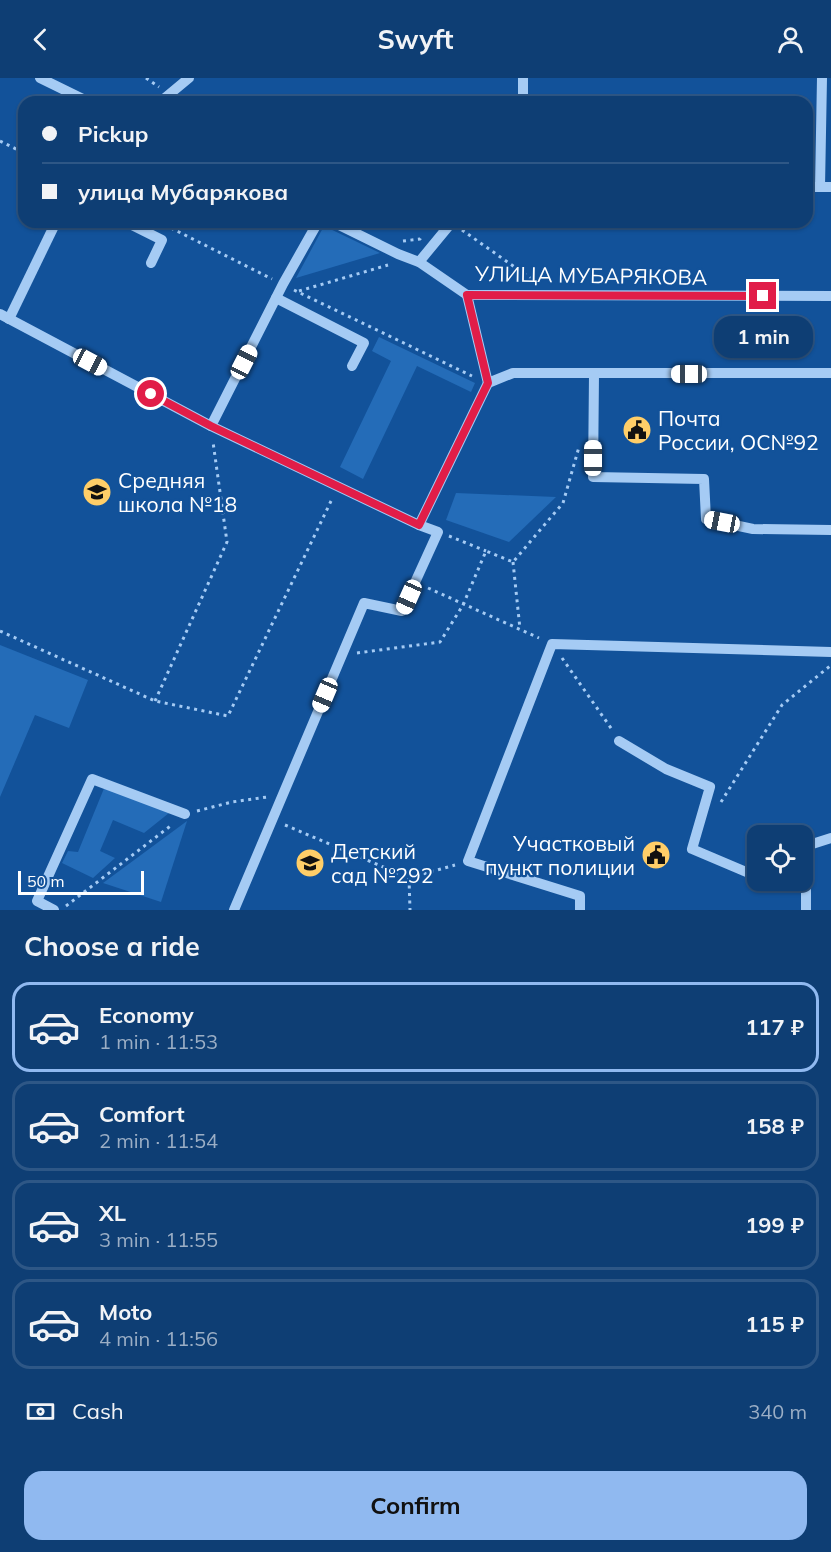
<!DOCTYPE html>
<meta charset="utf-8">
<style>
body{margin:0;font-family:Mulish,sans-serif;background:#174579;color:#f1f3f6;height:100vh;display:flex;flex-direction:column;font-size:22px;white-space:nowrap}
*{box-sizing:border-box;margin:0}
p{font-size:20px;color:#9baec5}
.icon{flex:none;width:33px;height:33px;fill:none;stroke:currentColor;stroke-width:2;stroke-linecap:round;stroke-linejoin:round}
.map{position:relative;height:832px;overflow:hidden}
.panel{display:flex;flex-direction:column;background:#0e3e74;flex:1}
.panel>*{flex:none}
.guide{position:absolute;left:18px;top:18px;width:795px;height:132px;border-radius:18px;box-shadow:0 2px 4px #0004,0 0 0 2px #2e5786;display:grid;align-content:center;height:132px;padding:0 24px;background:#0e3e74}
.buttons{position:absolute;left:747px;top:747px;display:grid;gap:12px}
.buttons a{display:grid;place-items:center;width:66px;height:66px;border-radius:12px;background:#0e3e74;box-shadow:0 2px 4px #0004,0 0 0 2px #2e5786;font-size:30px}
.scale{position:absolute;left:18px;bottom:15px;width:126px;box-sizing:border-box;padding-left:6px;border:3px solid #fff;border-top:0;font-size:16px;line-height:21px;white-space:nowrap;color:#fff;-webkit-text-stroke:4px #12529a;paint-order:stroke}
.end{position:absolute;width:27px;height:27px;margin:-14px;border:8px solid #e11d48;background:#fff;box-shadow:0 0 0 3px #fff}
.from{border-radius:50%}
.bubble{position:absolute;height:42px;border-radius:18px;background:#0e3e74;box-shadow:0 2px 4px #0004,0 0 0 2px #2e5786;font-size:20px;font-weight:700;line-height:42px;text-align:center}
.car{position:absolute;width:18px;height:36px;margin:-18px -9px;border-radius:8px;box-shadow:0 0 4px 2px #0007;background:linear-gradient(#fff 24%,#345 0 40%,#fff 0 76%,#345 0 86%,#fff 0)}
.guide b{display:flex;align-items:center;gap:21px;height:57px;font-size:22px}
.guide b+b{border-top:2px solid #2e5786}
.guide i{width:15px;height:15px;background:#f1f3f6}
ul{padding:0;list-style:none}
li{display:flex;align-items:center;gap:18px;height:90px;margin:0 12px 9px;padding:0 12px;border:3px solid #2e5786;border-radius:18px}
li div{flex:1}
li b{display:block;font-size:22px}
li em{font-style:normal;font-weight:700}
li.active{border-color:#90b9f0}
li>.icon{width:54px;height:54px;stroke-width:1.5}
h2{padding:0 24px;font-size:27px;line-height:72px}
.pay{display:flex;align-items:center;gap:15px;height:66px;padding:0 24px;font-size:22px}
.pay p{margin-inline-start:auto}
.button{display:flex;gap:12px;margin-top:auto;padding:12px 24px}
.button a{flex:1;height:69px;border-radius:18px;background:#90b9f0;color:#111;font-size:24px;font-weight:700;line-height:69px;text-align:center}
header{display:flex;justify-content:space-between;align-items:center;height:78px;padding:0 24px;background:#0e3e74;font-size:27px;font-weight:700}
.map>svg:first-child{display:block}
</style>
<header><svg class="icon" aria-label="back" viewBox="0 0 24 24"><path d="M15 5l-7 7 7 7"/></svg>Swyft<svg class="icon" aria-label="person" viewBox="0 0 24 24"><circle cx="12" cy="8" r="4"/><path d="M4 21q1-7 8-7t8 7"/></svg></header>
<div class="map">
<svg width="831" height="832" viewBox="0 0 831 832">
<rect width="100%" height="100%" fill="#12529a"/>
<g fill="#246cb8">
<polygon points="324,148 380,175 296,200"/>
<polygon points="379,259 475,305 471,314 417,288 363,401 340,389 391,283 372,273"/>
<polygon points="456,415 556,419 509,464 446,442"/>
<polygon points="0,567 88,602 69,650 35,637 0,719"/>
<polygon points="105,708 169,735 144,755 113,742 100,773 115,780 93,800 62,785 68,773 78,774"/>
<polygon points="187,743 161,824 103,805"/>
</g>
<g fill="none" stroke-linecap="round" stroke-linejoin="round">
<g stroke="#a5cbf4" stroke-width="3" stroke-dasharray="3 4.5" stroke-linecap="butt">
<polyline points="146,0 159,9"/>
<polyline points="0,63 24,75"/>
<polyline points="171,150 272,201"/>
<polyline points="462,152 533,202 535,202"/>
<polyline points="403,163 420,161 421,159"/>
<polyline points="294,212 472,298"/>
<polyline points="299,213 388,187"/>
<polyline points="449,458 486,473"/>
<polyline points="513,484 520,551"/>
<polyline points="428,510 539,560"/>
<polyline points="0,553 155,623 228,638 332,421"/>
<polyline points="357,575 440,564 463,527 486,473 513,484 563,425 579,369"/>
<polyline points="562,580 613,653"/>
<polyline points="155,623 227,464 213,364"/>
<polyline points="721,724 782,627 830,588"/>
<polyline points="197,733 232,724 267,719"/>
<polyline points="285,747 409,800 455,787"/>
<polyline points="409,800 410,832"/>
<polyline points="66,828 173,746"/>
</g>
<g stroke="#a5cbf4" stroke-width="10">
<polyline points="40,0 89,24"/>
<polyline points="160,24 189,0"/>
<polyline points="523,24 523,0"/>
<polyline points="807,109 831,109"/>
<polyline points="820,109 822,0"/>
<polyline points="126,144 162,162 151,185"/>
<polyline points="333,144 398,176 419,184 467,217 831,218"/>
<polyline points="419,184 452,144"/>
<polyline points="467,217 488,305 513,295 831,295"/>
<polyline points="276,220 364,265 352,288"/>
<polyline points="0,236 211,348 419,447 488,305"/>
<polyline points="9,241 56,144"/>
<polyline points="594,296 593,399 704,401 706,441 753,451 831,452"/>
<polyline points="211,348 283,206 318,144"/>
<polyline points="619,663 666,691 710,709 692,771 751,796 758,797"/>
<polyline points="54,832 37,823 92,701 185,736"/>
<polyline points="234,832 364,525 402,533 438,454 419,447"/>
<polyline points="580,832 580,818 468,783 552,566 831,574"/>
<polyline points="806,832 806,768 831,760"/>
</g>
</g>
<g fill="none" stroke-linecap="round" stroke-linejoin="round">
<polyline stroke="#e11d48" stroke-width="8" points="151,316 211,348 419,447 488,305 467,217 763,218"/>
</g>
<defs>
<g id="civic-disc" transform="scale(1.5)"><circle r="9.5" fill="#ffce68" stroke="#12529a"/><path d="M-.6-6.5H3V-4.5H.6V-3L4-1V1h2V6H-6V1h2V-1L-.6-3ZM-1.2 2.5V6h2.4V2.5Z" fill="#111"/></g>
<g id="school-disc" transform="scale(1.5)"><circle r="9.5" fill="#ffce68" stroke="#12529a"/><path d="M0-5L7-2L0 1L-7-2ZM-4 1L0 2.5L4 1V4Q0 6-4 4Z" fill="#111"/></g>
</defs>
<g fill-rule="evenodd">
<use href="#civic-disc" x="637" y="352"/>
<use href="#school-disc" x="97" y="414"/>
<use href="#civic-disc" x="656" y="777"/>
<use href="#school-disc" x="310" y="785"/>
</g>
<g text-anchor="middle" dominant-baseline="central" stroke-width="4.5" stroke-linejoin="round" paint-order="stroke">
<g font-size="21" fill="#fff" stroke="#12529a">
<text transform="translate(591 197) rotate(1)">УЛИЦА МУБАРЯКОВА</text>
</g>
<g font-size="21" fill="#fff" stroke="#12529a" text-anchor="start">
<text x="658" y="340">Почта<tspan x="658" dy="24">России, ОС№92</tspan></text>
<text x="118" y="402">Средняя<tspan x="118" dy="24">школа №18</tspan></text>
<text x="635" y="765" text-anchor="end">Участковый<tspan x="635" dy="24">пункт полиции</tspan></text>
<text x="331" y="773">Детский<tspan x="331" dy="24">сад №292</tspan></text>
</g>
</g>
</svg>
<div class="buttons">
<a><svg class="icon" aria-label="locate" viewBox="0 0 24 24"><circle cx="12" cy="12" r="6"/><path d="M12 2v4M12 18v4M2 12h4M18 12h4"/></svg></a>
</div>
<div class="scale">50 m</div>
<i class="end from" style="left:151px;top:316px"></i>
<i class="end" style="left:763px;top:218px"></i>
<div class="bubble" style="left:714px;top:238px;width:99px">1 min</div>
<i class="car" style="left:90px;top:284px;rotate:118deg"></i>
<i class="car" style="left:244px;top:284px;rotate:27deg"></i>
<i class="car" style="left:689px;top:296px;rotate:270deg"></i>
<i class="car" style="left:593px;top:380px;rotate:0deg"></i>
<i class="car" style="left:722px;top:444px;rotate:281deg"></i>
<i class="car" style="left:409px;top:519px;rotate:204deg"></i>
<i class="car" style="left:325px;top:617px;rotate:203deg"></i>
<div class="guide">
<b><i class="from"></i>Pickup</b>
<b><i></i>улица Мубарякова</b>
</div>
</div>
<section class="panel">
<h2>Choose a ride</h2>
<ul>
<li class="active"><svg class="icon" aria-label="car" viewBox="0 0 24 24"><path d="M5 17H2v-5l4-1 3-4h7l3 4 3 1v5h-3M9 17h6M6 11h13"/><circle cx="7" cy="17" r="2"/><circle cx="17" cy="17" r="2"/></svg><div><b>Economy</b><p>1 min · 11:53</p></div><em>117 ₽</em></li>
<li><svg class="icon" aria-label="car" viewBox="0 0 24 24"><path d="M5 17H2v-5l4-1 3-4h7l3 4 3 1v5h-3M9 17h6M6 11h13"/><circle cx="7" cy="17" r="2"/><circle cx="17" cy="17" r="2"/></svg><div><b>Comfort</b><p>2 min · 11:54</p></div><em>158 ₽</em></li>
<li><svg class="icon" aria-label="car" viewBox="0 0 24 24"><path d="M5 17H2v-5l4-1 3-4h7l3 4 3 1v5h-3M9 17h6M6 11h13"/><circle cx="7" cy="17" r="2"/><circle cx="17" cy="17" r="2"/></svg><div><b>XL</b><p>3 min · 11:55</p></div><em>199 ₽</em></li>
<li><svg class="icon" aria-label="car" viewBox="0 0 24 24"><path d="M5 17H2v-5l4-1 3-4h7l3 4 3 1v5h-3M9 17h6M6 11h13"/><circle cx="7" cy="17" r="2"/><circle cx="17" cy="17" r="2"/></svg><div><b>Moto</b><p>4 min · 11:56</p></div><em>115 ₽</em></li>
</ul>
<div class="pay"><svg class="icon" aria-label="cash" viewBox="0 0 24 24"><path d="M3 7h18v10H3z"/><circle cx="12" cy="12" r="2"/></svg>Cash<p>340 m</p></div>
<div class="button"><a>Confirm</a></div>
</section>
